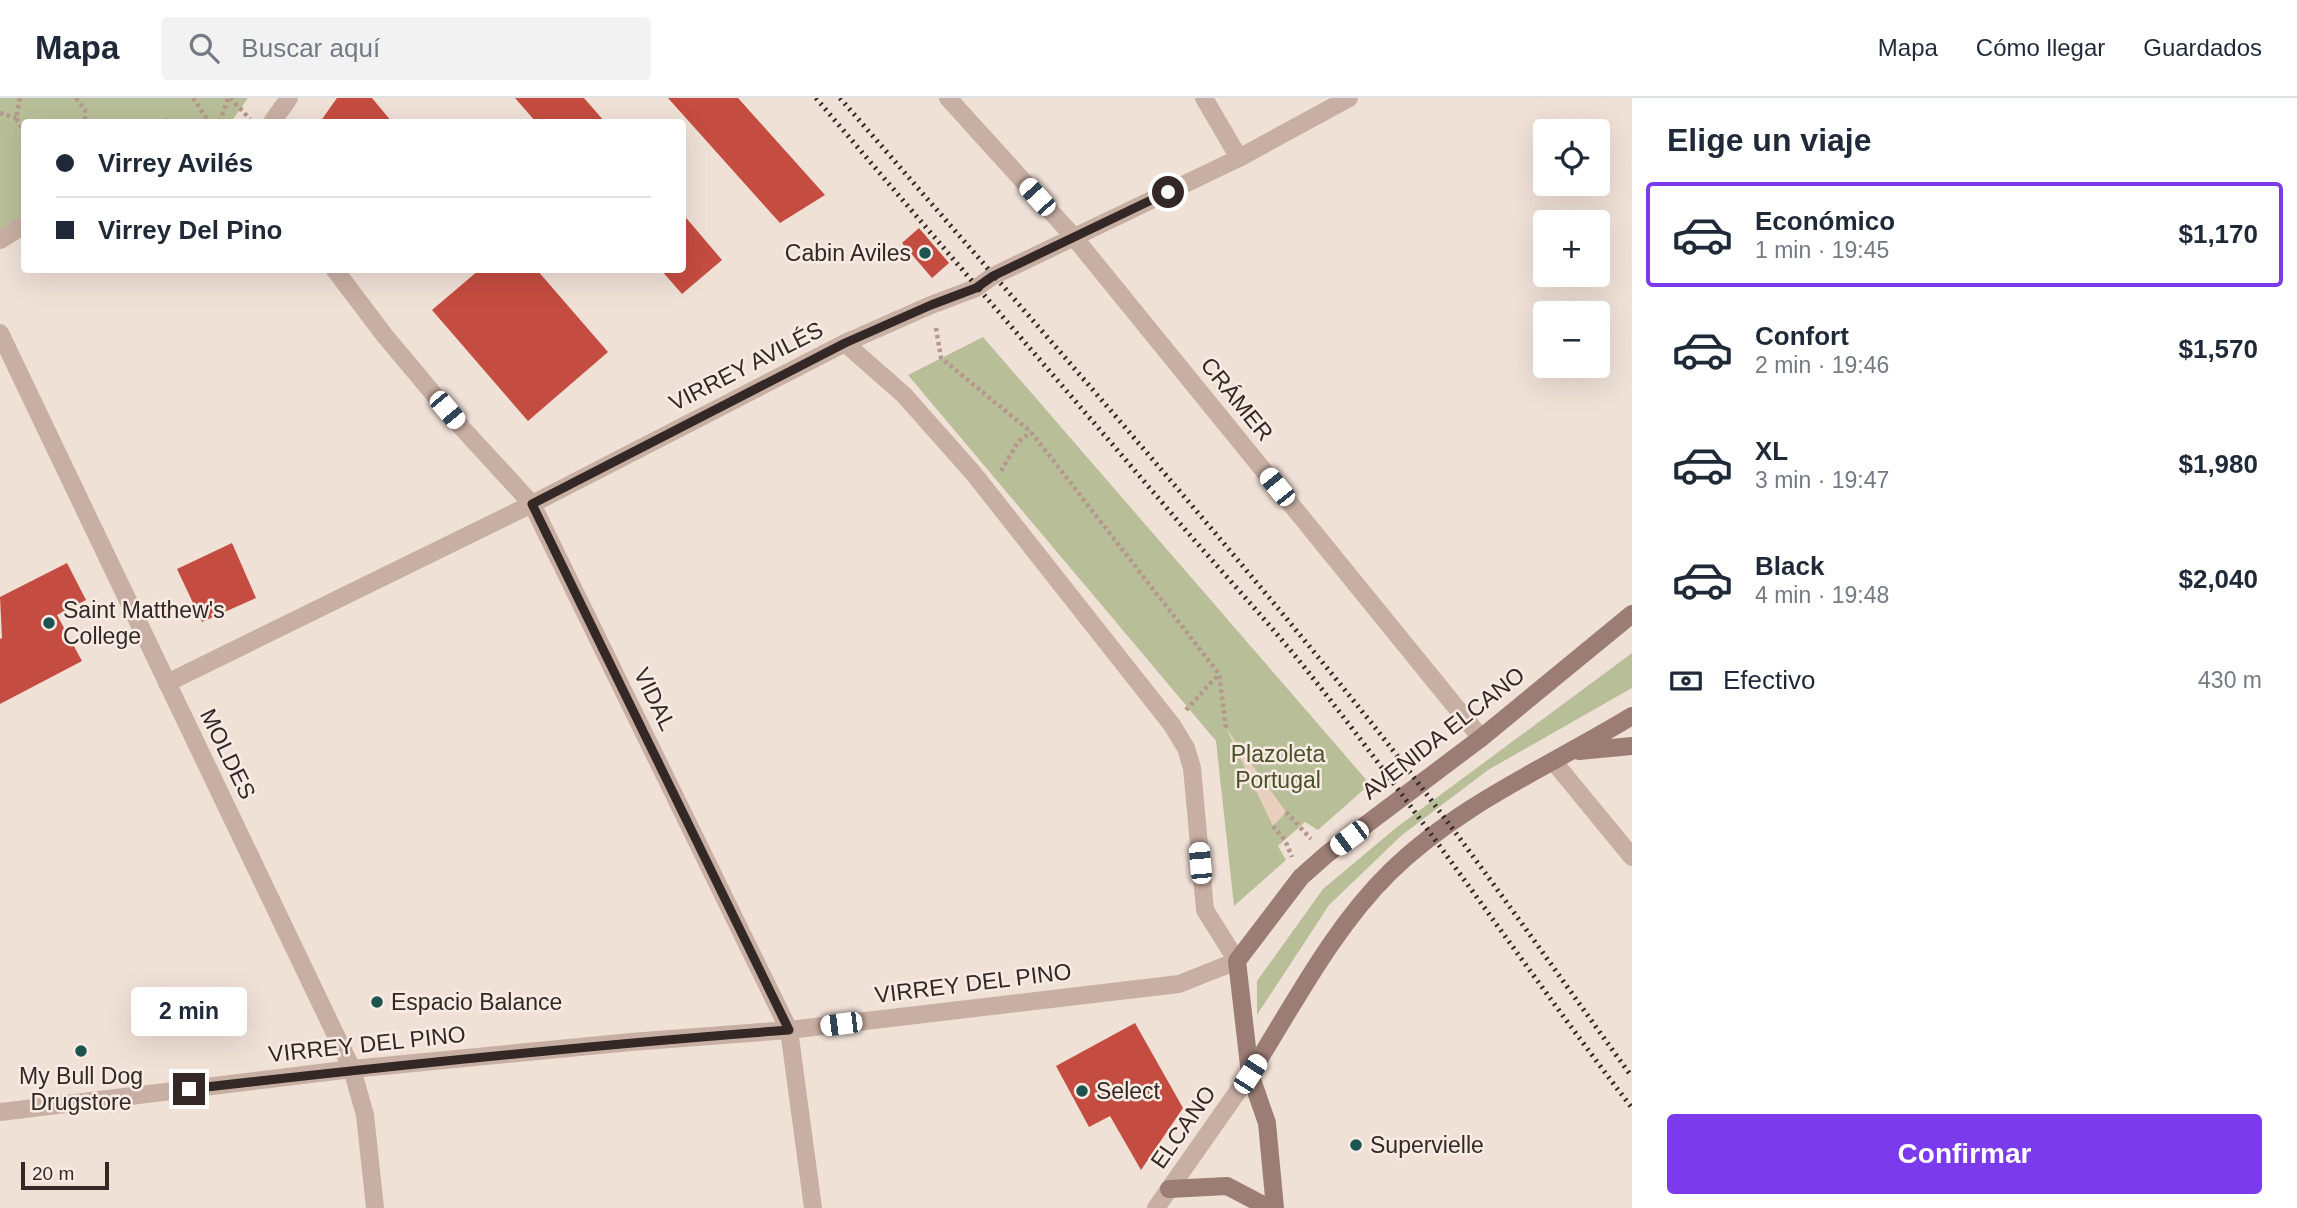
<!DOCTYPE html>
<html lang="es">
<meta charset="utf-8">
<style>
body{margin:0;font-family:Helvetica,sans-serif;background:#f2f2f3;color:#1f2937;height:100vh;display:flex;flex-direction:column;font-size:26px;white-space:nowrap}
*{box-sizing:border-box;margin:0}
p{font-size:23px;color:#747a83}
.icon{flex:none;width:38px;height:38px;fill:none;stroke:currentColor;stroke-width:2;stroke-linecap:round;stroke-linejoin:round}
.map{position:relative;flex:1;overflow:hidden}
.panel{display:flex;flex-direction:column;background:#fff;width:665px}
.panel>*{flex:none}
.guide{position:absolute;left:21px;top:21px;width:665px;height:154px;border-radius:7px;box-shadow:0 7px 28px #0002;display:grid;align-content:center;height:154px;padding:0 35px;background:#fff}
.fabs{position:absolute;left:1533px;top:21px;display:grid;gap:14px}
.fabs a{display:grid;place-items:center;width:77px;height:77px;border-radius:7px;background:#fff;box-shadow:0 7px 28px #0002;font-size:35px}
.scale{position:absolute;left:21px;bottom:18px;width:88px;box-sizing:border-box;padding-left:7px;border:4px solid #332825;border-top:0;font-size:19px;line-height:24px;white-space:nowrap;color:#332825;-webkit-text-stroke:5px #f8ebe3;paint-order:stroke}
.end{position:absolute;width:32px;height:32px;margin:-16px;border:9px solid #332825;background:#fff;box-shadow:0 0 0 4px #fff}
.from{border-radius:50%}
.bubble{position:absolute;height:49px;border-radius:7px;background:#fff;box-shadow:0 7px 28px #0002;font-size:23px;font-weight:700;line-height:49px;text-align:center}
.car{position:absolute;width:21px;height:42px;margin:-21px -10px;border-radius:9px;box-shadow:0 0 5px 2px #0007;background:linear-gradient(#fff 24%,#345 0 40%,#fff 0 76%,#345 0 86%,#fff 0)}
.guide b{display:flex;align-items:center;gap:24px;height:66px;font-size:26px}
.guide b+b{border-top:2px solid #e0e1e3}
.guide i{width:18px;height:18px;background:#1f2937}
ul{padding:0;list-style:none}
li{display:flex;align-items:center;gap:21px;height:105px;margin:0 14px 10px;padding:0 21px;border:4px solid transparent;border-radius:7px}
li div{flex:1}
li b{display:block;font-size:26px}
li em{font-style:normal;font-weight:700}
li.current{border-color:#7c3aed}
li>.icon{width:63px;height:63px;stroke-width:1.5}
h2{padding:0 35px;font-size:32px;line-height:84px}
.pay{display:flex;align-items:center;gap:18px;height:77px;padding:0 35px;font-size:26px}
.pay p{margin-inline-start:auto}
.primary-button{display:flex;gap:14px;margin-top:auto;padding:14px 35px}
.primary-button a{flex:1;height:80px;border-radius:7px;background:#7c3aed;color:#fff;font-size:28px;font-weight:700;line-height:80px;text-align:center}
header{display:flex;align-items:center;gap:42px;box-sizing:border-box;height:98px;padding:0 35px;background:#fff;border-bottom:2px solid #e0e1e3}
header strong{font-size:33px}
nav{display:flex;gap:38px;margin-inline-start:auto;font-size:24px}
.search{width:490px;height:63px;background:#f2f2f3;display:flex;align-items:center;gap:18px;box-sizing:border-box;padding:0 24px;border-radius:7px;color:#747a83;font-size:26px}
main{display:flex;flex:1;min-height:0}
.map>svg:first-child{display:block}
</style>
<header>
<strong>Mapa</strong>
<div class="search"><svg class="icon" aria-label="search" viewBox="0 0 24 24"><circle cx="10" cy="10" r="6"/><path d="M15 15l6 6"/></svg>Buscar aquí</div>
<nav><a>Mapa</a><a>Cómo llegar</a><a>Guardados</a></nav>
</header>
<main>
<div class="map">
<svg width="1632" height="1110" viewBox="0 0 1632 1110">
<rect width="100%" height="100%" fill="#f0e1d7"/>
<g fill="#b8bf98">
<polygon points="0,0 248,0 231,24 24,24 24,127 0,142"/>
<polygon points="983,239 1370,686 1318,732 1305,724 1278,748 1286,762 1234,808 1216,643 908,277"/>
<polygon points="1632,555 1632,590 1488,672 1402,737 1329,807 1257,917 1257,883 1323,791 1397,729"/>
</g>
<polygon fill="#e9cfbe" points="1226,630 1286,714 1273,728"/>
<g fill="#c54c41">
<polygon points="337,0 372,0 392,24 320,24"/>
<polygon points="515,0 584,0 605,24 536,24"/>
<polygon points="668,0 738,0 825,97 780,125"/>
<polygon points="682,115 722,162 682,196 661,172 682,172"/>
<polygon points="919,130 949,165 932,180 902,145"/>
<polygon points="479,172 537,172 608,254 528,323 432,212"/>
<polygon points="232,445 256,500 202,524 177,471"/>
<polygon points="67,465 86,502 57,517 82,563 0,606 0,541 2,540 0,499"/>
<polygon points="1135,925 1183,1010 1141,1072 1110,1018 1089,1029 1056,968"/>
</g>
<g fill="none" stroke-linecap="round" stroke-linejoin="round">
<g stroke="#b4988e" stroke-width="4.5" stroke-dasharray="3.5 3.5" stroke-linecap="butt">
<polyline points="20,0 16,20 24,33"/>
<polyline points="76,0 85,12 85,24"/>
<polyline points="193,0 209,24"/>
<polyline points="230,0 250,21"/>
<polyline points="0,15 16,20"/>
<polyline points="165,21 167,24"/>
<polyline points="220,24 228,0"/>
<polyline points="936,230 941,260 1031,334 1219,576 1226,630"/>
<polyline points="1001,373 1018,344 1031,334"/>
<polyline points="1186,612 1218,577"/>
<polyline points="1286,714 1311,741"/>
<polyline points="1273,728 1285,742 1292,759"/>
</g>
<g stroke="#c8afa4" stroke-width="18">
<polyline points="948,0 1073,138 1481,640"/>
<polyline points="1204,0 1239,60"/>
<polyline points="272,24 289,0"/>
<polyline points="0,142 24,127"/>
<polyline points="335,172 385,238 463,331 532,406 789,932 813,1110"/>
<polyline points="0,235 352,971 365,1017 375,1110"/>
<polyline points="845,245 904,297 974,376 1172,627 1186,650 1192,670 1205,812 1237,863"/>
<polyline points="167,585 532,406 845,245 931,207 976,190 993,178 1239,60 1349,0"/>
<polyline points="1554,664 1632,759"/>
</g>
<g stroke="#c8afa4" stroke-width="18">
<polyline points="0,1014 352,971 631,944 789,932 1179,886 1237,863"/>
<polyline points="1156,1110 1250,976"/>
</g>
<g stroke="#9b7d75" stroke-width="18">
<polyline points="1579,653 1632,648"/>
<path d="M1250,976C1293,908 1332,831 1390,774C1459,706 1550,668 1632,618"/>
<polyline points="1169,1091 1227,1088 1269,1110"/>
<polyline points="1275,1110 1267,1025 1250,976 1237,863 1301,779 1327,756 1481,640 1632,516"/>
</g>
<g stroke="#332825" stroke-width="5" stroke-dasharray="2 5" stroke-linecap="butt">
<path d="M816,0C935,141 1057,281 1177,422C1219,471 1264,519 1305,570C1419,713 1521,865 1632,1010"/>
<path d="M840,0C1015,203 1193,403 1361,612C1456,730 1543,856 1632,979"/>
</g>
</g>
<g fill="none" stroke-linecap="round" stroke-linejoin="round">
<path stroke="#332825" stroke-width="9" d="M189,991C389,968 588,947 789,932L532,406L845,245L931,207L976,190L993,178L1168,94"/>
</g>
<g fill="#1c544f" stroke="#f8ebe3" stroke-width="2.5">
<circle cx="925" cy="155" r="7"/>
<circle cx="49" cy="525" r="7"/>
<circle cx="377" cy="904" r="7"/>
<circle cx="81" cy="953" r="7"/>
<circle cx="1082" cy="993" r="7"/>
<circle cx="1356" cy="1047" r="7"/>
</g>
<g text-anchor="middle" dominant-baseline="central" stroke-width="5" stroke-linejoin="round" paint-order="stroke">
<g font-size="23" fill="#332825" stroke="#f8ebe3" text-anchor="start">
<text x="911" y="155" text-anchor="end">Cabin Aviles</text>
<text x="63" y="512">Saint Matthew's<tspan x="63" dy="26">College</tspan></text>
<text x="391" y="904">Espacio Balance</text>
<text x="81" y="978" text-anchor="middle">My Bull Dog<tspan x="81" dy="26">Drugstore</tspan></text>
<text x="1096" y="993">Select</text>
<text x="1370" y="1047">Supervielle</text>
</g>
<g font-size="23" fill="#332825" stroke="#f8ebe3">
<text transform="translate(746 268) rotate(-27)">VIRREY AVILÉS</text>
<text transform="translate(1237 301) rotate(51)">CRÁMER</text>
<text transform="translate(655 601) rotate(64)">VIDAL</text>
<text transform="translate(1443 635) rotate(-38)">AVENIDA ELCANO</text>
<text transform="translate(228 656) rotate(64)">MOLDES</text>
<text transform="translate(973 885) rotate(-7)">VIRREY DEL PINO</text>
<text transform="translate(367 946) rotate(-6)">VIRREY DEL PINO</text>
<text transform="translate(1183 1029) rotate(-55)">ELCANO</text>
</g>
<g font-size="23" fill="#495129" stroke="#f8ebe3">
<text x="1278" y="656">Plazoleta<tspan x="1278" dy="26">Portugal</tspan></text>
</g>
</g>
</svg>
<div class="fabs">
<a><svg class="icon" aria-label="locate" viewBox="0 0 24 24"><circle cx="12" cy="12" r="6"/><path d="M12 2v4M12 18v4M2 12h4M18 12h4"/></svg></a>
<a>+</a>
<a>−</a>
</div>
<div class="scale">20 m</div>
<i class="end from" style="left:1168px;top:94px"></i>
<i class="end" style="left:189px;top:991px"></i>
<div class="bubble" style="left:131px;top:889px;width:116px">2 min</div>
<i class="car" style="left:1037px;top:99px;rotate:318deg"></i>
<i class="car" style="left:447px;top:312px;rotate:140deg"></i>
<i class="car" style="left:1277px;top:389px;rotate:321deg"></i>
<i class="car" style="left:1349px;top:740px;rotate:233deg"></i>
<i class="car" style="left:1200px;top:765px;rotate:355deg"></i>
<i class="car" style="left:841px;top:926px;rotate:263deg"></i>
<i class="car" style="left:1250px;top:976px;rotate:33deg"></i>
<div class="guide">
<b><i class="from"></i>Virrey Avilés</b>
<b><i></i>Virrey Del Pino</b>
</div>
</div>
<section class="panel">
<h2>Elige un viaje</h2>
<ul>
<li class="current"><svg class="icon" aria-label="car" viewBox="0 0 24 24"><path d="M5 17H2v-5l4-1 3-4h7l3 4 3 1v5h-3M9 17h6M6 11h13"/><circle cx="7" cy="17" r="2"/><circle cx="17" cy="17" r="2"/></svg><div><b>Económico</b><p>1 min · 19:45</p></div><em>$1,170</em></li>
<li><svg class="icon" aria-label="car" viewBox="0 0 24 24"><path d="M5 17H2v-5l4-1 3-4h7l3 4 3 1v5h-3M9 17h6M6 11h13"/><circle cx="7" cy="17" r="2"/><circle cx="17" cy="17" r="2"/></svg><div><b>Confort</b><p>2 min · 19:46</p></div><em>$1,570</em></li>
<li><svg class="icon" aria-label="car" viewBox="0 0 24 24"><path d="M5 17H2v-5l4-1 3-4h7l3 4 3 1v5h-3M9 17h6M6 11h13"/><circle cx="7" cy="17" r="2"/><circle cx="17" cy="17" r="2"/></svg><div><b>XL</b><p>3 min · 19:47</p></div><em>$1,980</em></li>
<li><svg class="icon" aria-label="car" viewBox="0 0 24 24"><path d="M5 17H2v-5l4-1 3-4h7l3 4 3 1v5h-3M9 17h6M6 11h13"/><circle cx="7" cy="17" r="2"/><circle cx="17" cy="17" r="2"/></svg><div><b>Black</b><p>4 min · 19:48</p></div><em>$2,040</em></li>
</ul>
<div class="pay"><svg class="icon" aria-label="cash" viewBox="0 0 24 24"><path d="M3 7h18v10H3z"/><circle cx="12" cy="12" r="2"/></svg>Efectivo<p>430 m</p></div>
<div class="primary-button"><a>Confirmar</a></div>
</section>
</main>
